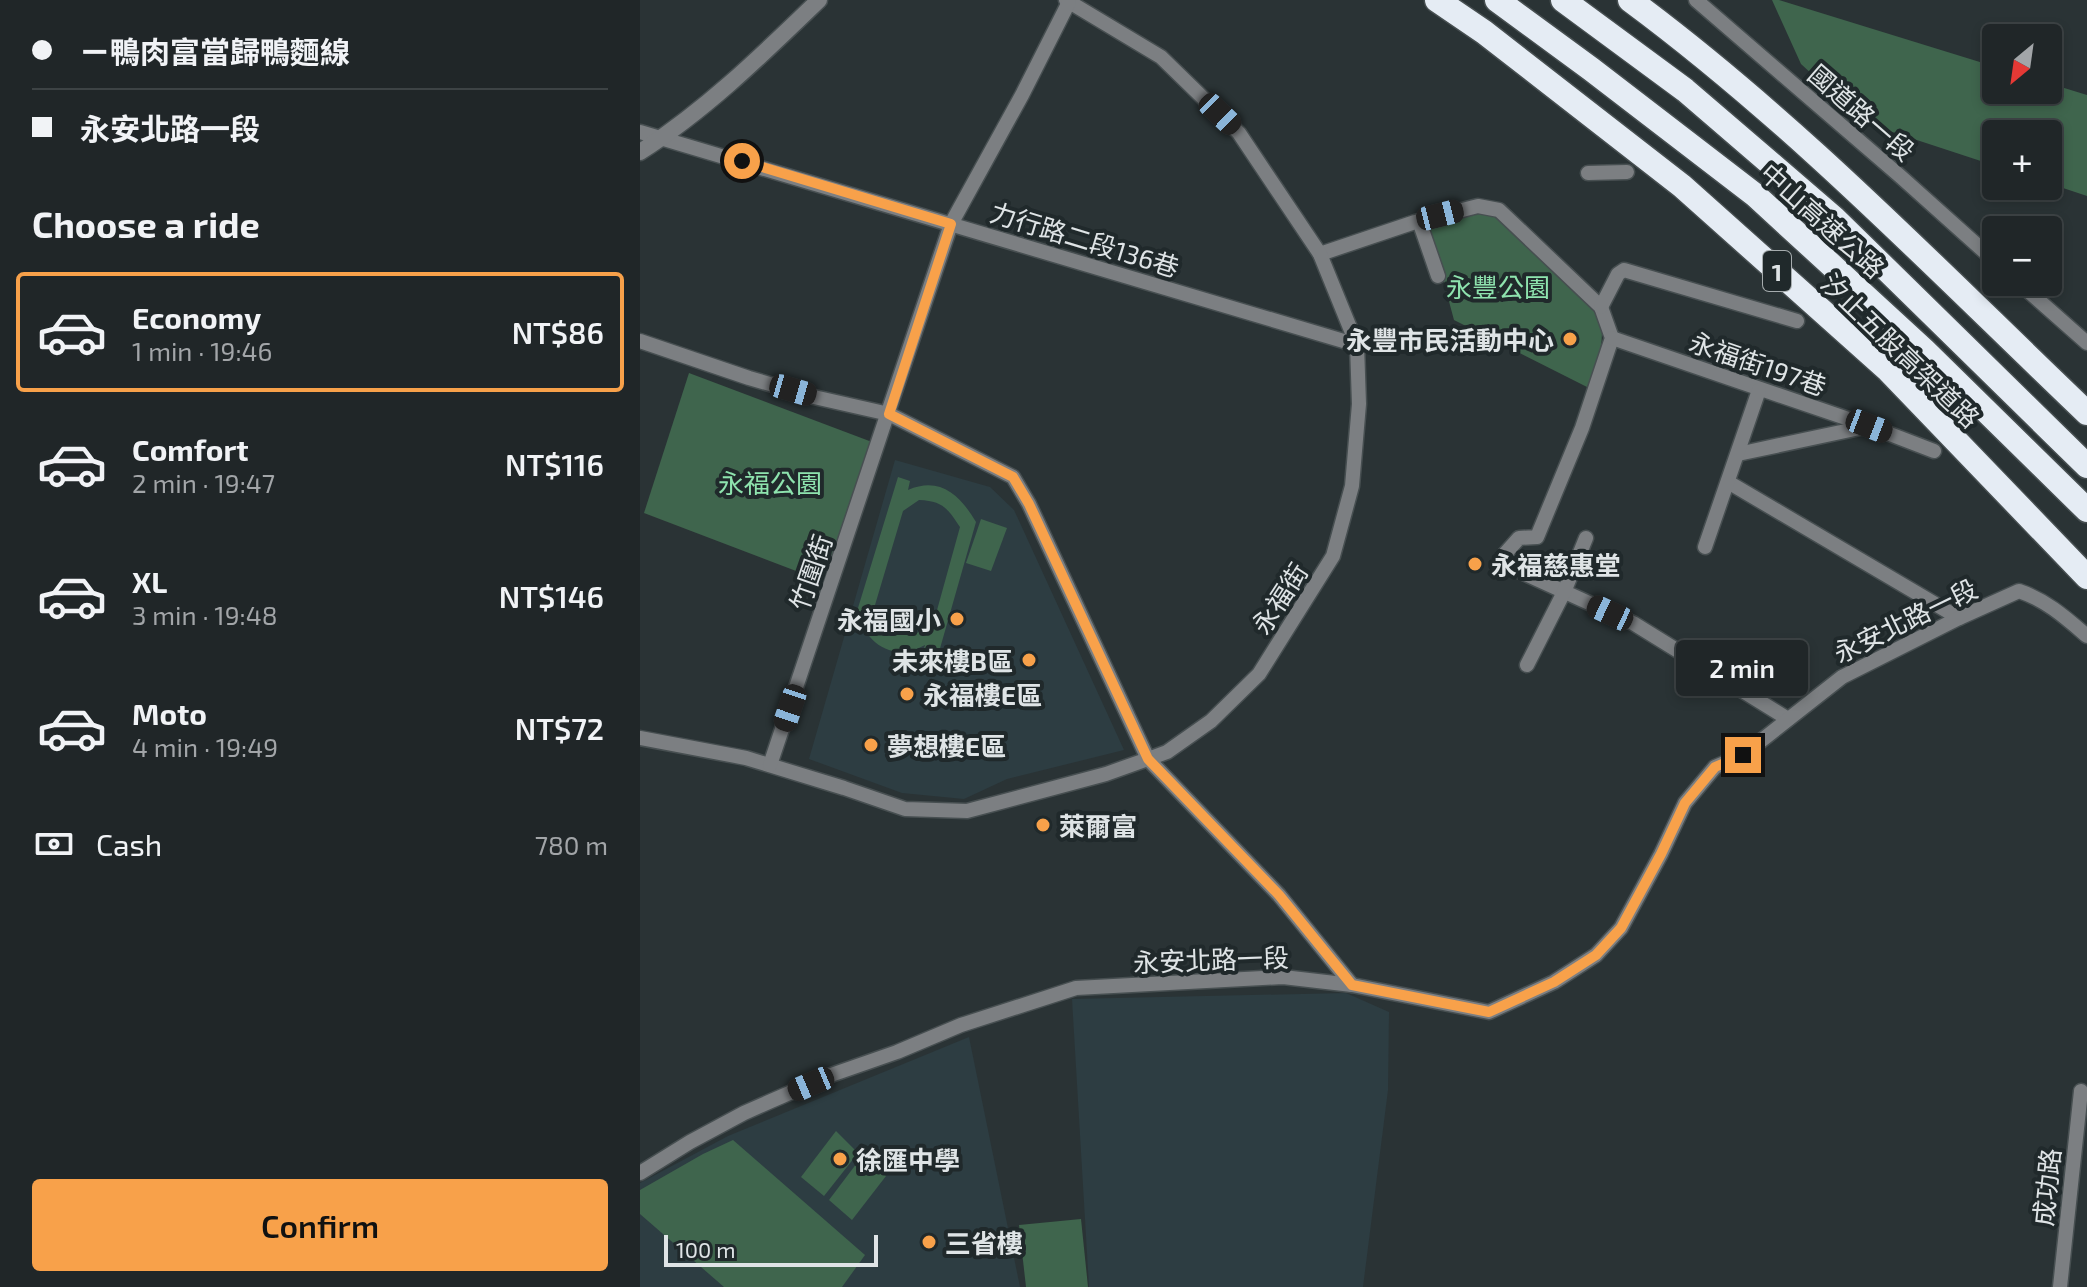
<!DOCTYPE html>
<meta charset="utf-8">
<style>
body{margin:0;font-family:"Exo 2","Noto Sans TC",sans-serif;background:#282e30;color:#f1f3f6;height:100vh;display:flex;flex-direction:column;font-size:30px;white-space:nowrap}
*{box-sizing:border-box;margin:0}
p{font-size:26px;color:#a2a5a8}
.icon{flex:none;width:44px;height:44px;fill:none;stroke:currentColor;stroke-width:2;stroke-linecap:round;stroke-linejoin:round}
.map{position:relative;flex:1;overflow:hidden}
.panel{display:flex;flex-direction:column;background:#202628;width:640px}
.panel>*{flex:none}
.top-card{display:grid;align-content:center;height:176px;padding:0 32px;background:#202628}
.needle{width:52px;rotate:209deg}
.controls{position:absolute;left:1342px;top:24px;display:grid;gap:16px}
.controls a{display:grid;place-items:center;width:80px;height:80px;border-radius:8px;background:#202628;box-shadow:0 4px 12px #0003,0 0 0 2px #3d4345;font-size:40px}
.scale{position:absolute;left:24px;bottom:20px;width:214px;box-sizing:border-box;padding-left:8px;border:4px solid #dfe4e6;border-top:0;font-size:22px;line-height:28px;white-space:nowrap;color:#dfe4e6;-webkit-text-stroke:6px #20292b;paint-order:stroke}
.end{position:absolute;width:36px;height:36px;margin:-18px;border:10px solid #f8a14a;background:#111;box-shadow:0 0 0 4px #111}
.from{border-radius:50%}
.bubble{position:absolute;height:56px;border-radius:8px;background:#202628;box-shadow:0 4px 12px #0003,0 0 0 2px #3d4345;font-size:26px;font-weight:600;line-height:56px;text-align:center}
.car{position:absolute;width:24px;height:48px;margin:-24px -12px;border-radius:10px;box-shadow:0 0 6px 2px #0007;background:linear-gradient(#222 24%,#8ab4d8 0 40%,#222 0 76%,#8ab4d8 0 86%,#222 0)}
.top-card b{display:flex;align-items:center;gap:28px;height:76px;font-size:30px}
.top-card b+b{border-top:2px solid #3d4345}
.top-card i{width:20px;height:20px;background:#f1f3f6}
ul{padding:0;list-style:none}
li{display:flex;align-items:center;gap:24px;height:120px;margin:0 16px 12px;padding:0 16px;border:4px solid transparent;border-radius:8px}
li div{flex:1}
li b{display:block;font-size:30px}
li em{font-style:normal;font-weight:600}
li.active{border-color:#f8a14a}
li>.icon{width:72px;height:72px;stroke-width:1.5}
h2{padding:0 32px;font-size:36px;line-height:96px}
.pay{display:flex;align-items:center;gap:20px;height:88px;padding:0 32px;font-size:30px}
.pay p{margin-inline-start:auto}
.action{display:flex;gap:16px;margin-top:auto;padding:16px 32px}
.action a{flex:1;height:92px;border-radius:8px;background:#f8a14a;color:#111;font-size:32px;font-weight:600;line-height:92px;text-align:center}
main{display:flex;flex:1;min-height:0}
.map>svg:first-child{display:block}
</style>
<main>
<section class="panel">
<div class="top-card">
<b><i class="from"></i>ㄧ鴨肉富當歸鴨麵線</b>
<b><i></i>永安北路一段</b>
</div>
<h2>Choose a ride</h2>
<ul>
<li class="active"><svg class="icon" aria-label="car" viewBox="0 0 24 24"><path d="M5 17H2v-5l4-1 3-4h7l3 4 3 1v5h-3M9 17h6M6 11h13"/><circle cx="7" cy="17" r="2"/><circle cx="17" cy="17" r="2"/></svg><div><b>Economy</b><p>1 min · 19:46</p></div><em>NT$86</em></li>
<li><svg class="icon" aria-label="car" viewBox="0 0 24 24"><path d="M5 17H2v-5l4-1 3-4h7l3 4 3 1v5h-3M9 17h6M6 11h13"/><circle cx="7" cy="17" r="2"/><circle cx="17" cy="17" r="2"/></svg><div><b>Comfort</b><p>2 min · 19:47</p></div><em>NT$116</em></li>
<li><svg class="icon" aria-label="car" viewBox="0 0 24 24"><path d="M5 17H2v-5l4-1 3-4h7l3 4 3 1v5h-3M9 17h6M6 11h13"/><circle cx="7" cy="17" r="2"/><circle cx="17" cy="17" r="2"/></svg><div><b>XL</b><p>3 min · 19:48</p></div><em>NT$146</em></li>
<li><svg class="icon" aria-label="car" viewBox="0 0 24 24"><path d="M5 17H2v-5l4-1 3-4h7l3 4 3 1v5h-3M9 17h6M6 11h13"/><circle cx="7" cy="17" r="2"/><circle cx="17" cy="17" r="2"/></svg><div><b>Moto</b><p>4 min · 19:49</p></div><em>NT$72</em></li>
</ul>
<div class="pay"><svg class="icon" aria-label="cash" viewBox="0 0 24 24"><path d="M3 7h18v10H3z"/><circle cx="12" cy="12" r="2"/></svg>Cash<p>780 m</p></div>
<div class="action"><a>Confirm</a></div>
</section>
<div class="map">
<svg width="1447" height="1287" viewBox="0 0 1447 1287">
<rect width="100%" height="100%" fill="#2a3335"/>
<g fill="#2d3d42">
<polygon points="255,460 350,487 374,510 484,750 367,779 324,799 262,793 169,759"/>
<polygon points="706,993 749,1012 748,1090 723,1287 449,1287 432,999"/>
<polygon points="329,1037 380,1287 0,1287 0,1183 88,1136"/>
</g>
<g fill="#3f654d" fill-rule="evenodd">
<polygon points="1132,0 1139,0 1356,67 1356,90 1408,90 1408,83 1447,95 1447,196 1408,183 1408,134 1356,134 1356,166 1225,123 1161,64"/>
<path d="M840,210L856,217L960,317C966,343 957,363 947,387L814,320L789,227Z"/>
<polygon points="49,373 232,442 185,582 4,513"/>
<path d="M258,477L270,481L268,490C300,476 320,495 336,522L297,659L282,655L285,645C253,663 222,643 218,608ZM279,500C303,501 307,508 320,527L294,621L277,633L259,634L242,622L235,605L263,511Z"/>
<polygon points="341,519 367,528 351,571 326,563"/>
<polygon points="196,1131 218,1153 184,1196 161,1177"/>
<polygon points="93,1140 225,1255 202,1287 84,1287 0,1214 0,1190 63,1154"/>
<polygon points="223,1155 246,1176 212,1220 189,1200"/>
<polygon points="441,1219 448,1287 386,1287 379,1225"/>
</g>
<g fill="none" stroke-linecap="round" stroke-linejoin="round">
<g stroke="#474f51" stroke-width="17">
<g id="minor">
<polyline points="1056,0 1260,176 1356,262"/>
<polyline points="0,132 717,345"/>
<polyline points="948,173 987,172"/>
<polyline points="779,221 798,276"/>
<polyline points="680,254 775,222 838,206 859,210 961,307 972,338 942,428 897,537 879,538 863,556 870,567 993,623 1148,719"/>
<polyline points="1378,282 1447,343"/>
<polyline points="961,307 978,274 984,270 1157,321"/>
<polyline points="972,338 1229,426 1294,451"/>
<polyline points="0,341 109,378 174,397 249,414 373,477 389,504 508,759 639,895 712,985"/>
<polyline points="1098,454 1229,426"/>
<polyline points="1088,482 1319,618"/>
<polyline points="1065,547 1119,390"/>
<polyline points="887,665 924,592 946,538"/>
<polyline points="0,738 106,758 204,788 265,809 327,811 466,774 508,759 527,752 571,721 619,674 693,556 712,486 719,404 717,345 680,254 599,133 521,57 426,0"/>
<polyline points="130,765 311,224 382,95 429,2"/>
<path d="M0,1173L50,1142L104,1113L131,1101L191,1075L257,1052L321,1025L436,988L643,977L712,985L849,1012L914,982L956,955L981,928L1021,854L1045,803L1075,767L1103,755L1202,677L1319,618L1379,591C1406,600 1426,618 1447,636"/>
<polyline points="1420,1287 1441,1091"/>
</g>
</g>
<g stroke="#474f51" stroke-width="19">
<path id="tertiary" d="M0,152C66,110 123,54 179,0"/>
</g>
<g stroke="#474f51" stroke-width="27">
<g id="motorway">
<polyline points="797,0 844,32 1042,186 1247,369 1447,577"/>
<polyline points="857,0 951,69 1115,195 1284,350 1447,510"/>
<polyline points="923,0 1045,90 1194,218 1447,466"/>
<path d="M990,0C1155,122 1299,272 1447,413"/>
</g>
</g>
<use href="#minor" stroke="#7c7f82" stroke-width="14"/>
<use href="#tertiary" stroke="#7c7f82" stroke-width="16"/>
<use href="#motorway" stroke="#e5ecf4" stroke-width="24"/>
</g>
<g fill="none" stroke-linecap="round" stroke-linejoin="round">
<polyline stroke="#f8a14a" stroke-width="10" points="102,161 311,224 249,414 373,477 389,504 508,759 639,895 712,985 849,1012 914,982 956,955 981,928 1021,854 1045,803 1075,767 1103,755"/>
</g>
<g fill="#f8a14a" stroke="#20292b" stroke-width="3">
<circle cx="930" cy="339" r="8"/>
<circle cx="835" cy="564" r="8"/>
<circle cx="317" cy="619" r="8"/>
<circle cx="389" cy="660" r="8"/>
<circle cx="267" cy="694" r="8"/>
<circle cx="231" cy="745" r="8"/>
<circle cx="403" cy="825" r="8"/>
<circle cx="200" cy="1159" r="8"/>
<circle cx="289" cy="1242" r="8"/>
</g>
<g text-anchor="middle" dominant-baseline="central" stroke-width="8" stroke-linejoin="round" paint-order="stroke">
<rect fill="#20292b" stroke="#a6acae" stroke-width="2" x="1123" y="251" width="28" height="40" rx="6"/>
<g font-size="24" font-weight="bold" fill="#dfe4e6">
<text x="1137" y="271">1</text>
</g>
<g font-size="26" fill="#dfe4e6" stroke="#20292b">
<text transform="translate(1222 112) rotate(41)">國道路一段</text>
<text transform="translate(1183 220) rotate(42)">中山高速公路</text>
<text transform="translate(445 239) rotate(17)">力行路二段136巷</text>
<text transform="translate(1261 350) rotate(44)">汐止五股高架道路</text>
<text transform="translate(1118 363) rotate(19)">永福街197巷</text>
<text transform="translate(170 572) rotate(-71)">竹圍街</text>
<text transform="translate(639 598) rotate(-57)">永福街</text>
<text transform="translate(1265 620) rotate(-26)">永安北路一段</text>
<text transform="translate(571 959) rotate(-2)">永安北路一段</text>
<text transform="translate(1406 1187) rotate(-84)">成功路</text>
</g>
<g font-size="26" fill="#8ee3ae" stroke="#20292b">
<text x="858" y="286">永豐公園</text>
<text x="130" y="482">永福公園</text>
</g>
<g font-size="26" font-weight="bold" fill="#dfe4e6" stroke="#20292b" text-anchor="start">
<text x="914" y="339" text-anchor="end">永豐市民活動中心</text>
<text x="851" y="564">永福慈惠堂</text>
<text x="301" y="619" text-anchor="end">永福國小</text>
<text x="373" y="660" text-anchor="end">未來樓B區</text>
<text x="283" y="694">永福樓E區</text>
<text x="247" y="745">夢想樓E區</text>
<text x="419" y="825">萊爾富</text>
<text x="216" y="1159">徐匯中學</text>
<text x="305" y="1242">三省樓</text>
</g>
</g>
</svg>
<div class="controls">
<a><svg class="needle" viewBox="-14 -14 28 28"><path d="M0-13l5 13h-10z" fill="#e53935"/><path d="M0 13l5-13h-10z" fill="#a2a5a8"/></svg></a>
<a>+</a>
<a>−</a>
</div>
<div class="scale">100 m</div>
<i class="end from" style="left:102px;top:161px"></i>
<i class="end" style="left:1103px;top:755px"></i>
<div class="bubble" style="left:1036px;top:640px;width:132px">2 min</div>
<i class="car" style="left:580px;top:114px;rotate:134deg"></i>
<i class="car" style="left:800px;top:215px;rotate:76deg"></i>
<i class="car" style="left:153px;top:390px;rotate:106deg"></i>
<i class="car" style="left:1229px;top:426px;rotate:111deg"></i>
<i class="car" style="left:970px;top:613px;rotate:295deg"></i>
<i class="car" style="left:150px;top:708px;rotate:199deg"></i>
<i class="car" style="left:171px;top:1084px;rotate:247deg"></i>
</div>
</main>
